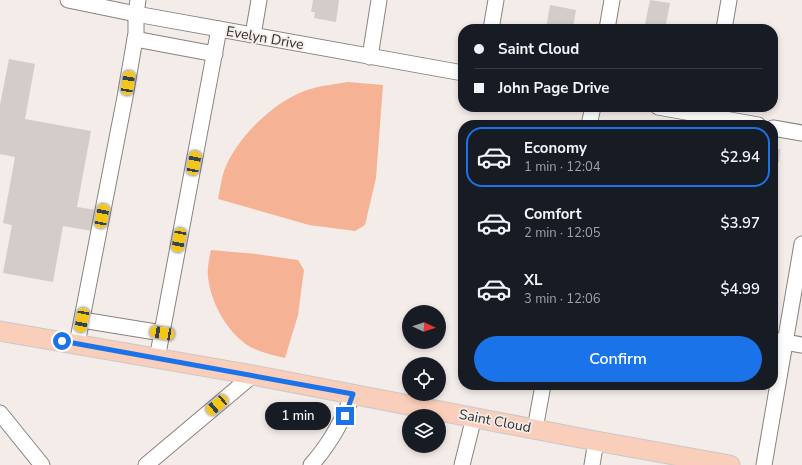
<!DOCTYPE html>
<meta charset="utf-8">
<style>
body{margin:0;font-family:"Nunito Sans",sans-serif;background:#242831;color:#f1f3f6;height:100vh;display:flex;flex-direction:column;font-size:15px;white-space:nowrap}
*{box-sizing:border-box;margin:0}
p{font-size:13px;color:#9ea1a6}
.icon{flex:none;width:22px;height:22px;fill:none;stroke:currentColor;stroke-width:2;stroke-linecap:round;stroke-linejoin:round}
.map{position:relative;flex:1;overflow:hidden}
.details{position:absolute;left:458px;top:120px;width:320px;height:270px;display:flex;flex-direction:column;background:#171b24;border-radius:16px;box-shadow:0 2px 6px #0003}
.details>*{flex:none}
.top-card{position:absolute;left:458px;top:24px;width:320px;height:88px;border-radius:16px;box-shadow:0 2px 6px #0003;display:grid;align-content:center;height:88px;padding:0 16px;background:#171b24}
.needle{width:26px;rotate:94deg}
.buttons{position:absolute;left:402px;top:305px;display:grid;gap:8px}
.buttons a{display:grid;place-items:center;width:44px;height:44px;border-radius:50%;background:#171b24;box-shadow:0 2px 6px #0003;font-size:20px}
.end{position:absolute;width:18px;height:18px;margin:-9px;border:5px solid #1a73e8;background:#fff;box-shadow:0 0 0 2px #fff}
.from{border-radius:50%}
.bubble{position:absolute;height:28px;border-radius:14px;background:#171b24;box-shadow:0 2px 6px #0003;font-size:13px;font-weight:600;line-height:28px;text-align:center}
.car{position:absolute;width:12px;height:24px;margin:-12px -6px;border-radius:5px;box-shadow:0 0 3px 1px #0007;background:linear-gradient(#f5c518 24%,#345 0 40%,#f5c518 0 76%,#345 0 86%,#f5c518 0)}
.top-card b{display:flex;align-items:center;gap:14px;height:38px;font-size:15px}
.top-card b+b{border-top:1px solid #363941}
.top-card i{width:10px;height:10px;background:#f1f3f6}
ul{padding:7px 0 0;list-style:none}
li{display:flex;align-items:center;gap:12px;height:60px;margin:0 8px 6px;padding:0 8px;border:2px solid transparent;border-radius:16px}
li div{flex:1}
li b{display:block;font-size:15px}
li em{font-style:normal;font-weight:600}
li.selected{border-color:#1a73e8}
li>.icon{width:36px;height:36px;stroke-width:1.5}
.primary-button{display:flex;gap:8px;margin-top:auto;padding:8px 16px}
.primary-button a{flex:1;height:46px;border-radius:24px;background:#1a73e8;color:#fff;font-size:16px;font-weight:600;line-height:46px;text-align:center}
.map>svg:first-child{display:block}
</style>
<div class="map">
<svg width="802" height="465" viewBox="0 0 802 465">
<rect width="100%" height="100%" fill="#f4ece9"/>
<g fill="#f5b294">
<path d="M348,82L383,85L376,178L365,225L355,231L309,225L218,199C220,190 221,180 224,171C236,137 279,96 314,88C325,85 337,84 348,82Z"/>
<path d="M211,250L256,254L298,260L304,270L298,315L285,358C273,355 258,352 247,345C226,330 211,303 208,277C207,269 209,259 211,250Z"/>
</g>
<g fill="#d3ccc8">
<polygon points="313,0 339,0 336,22 314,18 315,12 311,12"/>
<polygon points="650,0 670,3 665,29 644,29"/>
<polygon points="550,5 576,10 573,28 546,29"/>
<polygon points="9,59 35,64 25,119 91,131 77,207 96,210 92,231 63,226 53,282 3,273 12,225 3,223 15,157 0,154 0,105"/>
<polygon points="773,148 780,149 779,162 777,162 775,172 777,173 775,182 773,182"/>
</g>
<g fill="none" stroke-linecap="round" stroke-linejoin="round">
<g stroke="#89827f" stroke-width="17">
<g id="minor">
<polyline points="68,0 136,14 463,73"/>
<polyline points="491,29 496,0"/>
<polyline points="607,29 612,0"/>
<polyline points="724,29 729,0"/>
<polyline points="253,35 259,0"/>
<polyline points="135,39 215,54"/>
<polyline points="370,57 379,0"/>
<polyline points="658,107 758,125"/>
<polyline points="589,125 593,107"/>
<polyline points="773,128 802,133"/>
<polyline points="82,320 162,333"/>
<polyline points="773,340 802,345"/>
<polyline points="77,344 125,97 136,33 136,14 138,0"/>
<polyline points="157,359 219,29"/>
<polyline points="0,413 42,465"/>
<polyline points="535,429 543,385"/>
<polyline points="146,465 253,375"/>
<path d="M311,465C330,444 343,420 353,394"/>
<polyline points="462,465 474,417"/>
<polyline points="592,465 596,441"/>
<polyline points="764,465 802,244"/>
</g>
</g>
<g stroke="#cac9c9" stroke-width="21">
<polyline id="major" points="0,331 253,375 596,441 730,465"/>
</g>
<use href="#minor" stroke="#fff" stroke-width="15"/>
<use href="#major" stroke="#f9cebb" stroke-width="19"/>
</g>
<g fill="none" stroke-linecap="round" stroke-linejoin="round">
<polyline stroke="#1a73e8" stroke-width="5" points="62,341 353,394 345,416"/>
</g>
<g text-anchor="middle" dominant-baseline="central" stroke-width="3.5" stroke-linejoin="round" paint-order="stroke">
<g font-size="14" fill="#33302f" stroke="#f4ece9">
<text transform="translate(265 38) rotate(10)">Evelyn Drive</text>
<text transform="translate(495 421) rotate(11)">Saint Cloud</text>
</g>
</g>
</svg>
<div class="buttons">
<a><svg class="needle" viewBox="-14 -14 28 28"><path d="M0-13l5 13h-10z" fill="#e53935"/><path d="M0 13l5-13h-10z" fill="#9ea1a6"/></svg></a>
<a><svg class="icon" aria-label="locate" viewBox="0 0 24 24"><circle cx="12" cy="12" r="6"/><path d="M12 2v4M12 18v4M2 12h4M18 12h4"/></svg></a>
<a><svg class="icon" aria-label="layers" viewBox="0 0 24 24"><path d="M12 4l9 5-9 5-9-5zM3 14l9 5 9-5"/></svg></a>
</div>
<i class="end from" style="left:62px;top:341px"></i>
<i class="end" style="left:345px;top:416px"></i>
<div class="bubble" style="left:265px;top:402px;width:66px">1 min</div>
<i class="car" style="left:128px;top:83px;rotate:9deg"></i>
<i class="car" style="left:194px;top:163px;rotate:11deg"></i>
<i class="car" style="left:102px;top:216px;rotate:11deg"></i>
<i class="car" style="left:179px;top:240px;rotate:191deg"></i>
<i class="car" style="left:82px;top:320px;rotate:191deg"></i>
<i class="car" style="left:162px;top:333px;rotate:279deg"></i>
<i class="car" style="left:217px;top:405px;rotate:230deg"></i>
<div class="top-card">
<b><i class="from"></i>Saint Cloud</b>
<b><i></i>John Page Drive</b>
</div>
<section class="details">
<ul>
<li class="selected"><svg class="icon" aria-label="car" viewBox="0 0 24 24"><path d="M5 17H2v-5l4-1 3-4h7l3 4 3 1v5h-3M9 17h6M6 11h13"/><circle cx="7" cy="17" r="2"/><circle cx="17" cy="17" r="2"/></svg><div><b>Economy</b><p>1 min · 12:04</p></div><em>$2.94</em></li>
<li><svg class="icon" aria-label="car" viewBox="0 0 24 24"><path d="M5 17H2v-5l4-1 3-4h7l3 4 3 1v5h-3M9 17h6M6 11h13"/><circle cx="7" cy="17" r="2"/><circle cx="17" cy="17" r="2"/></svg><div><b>Comfort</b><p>2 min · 12:05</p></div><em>$3.97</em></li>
<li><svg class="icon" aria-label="car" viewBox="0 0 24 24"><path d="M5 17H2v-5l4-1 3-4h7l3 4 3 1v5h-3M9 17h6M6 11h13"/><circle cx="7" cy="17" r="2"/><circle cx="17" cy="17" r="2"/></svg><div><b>XL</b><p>3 min · 12:06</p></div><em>$4.99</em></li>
</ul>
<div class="primary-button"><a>Confirm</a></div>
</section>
</div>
